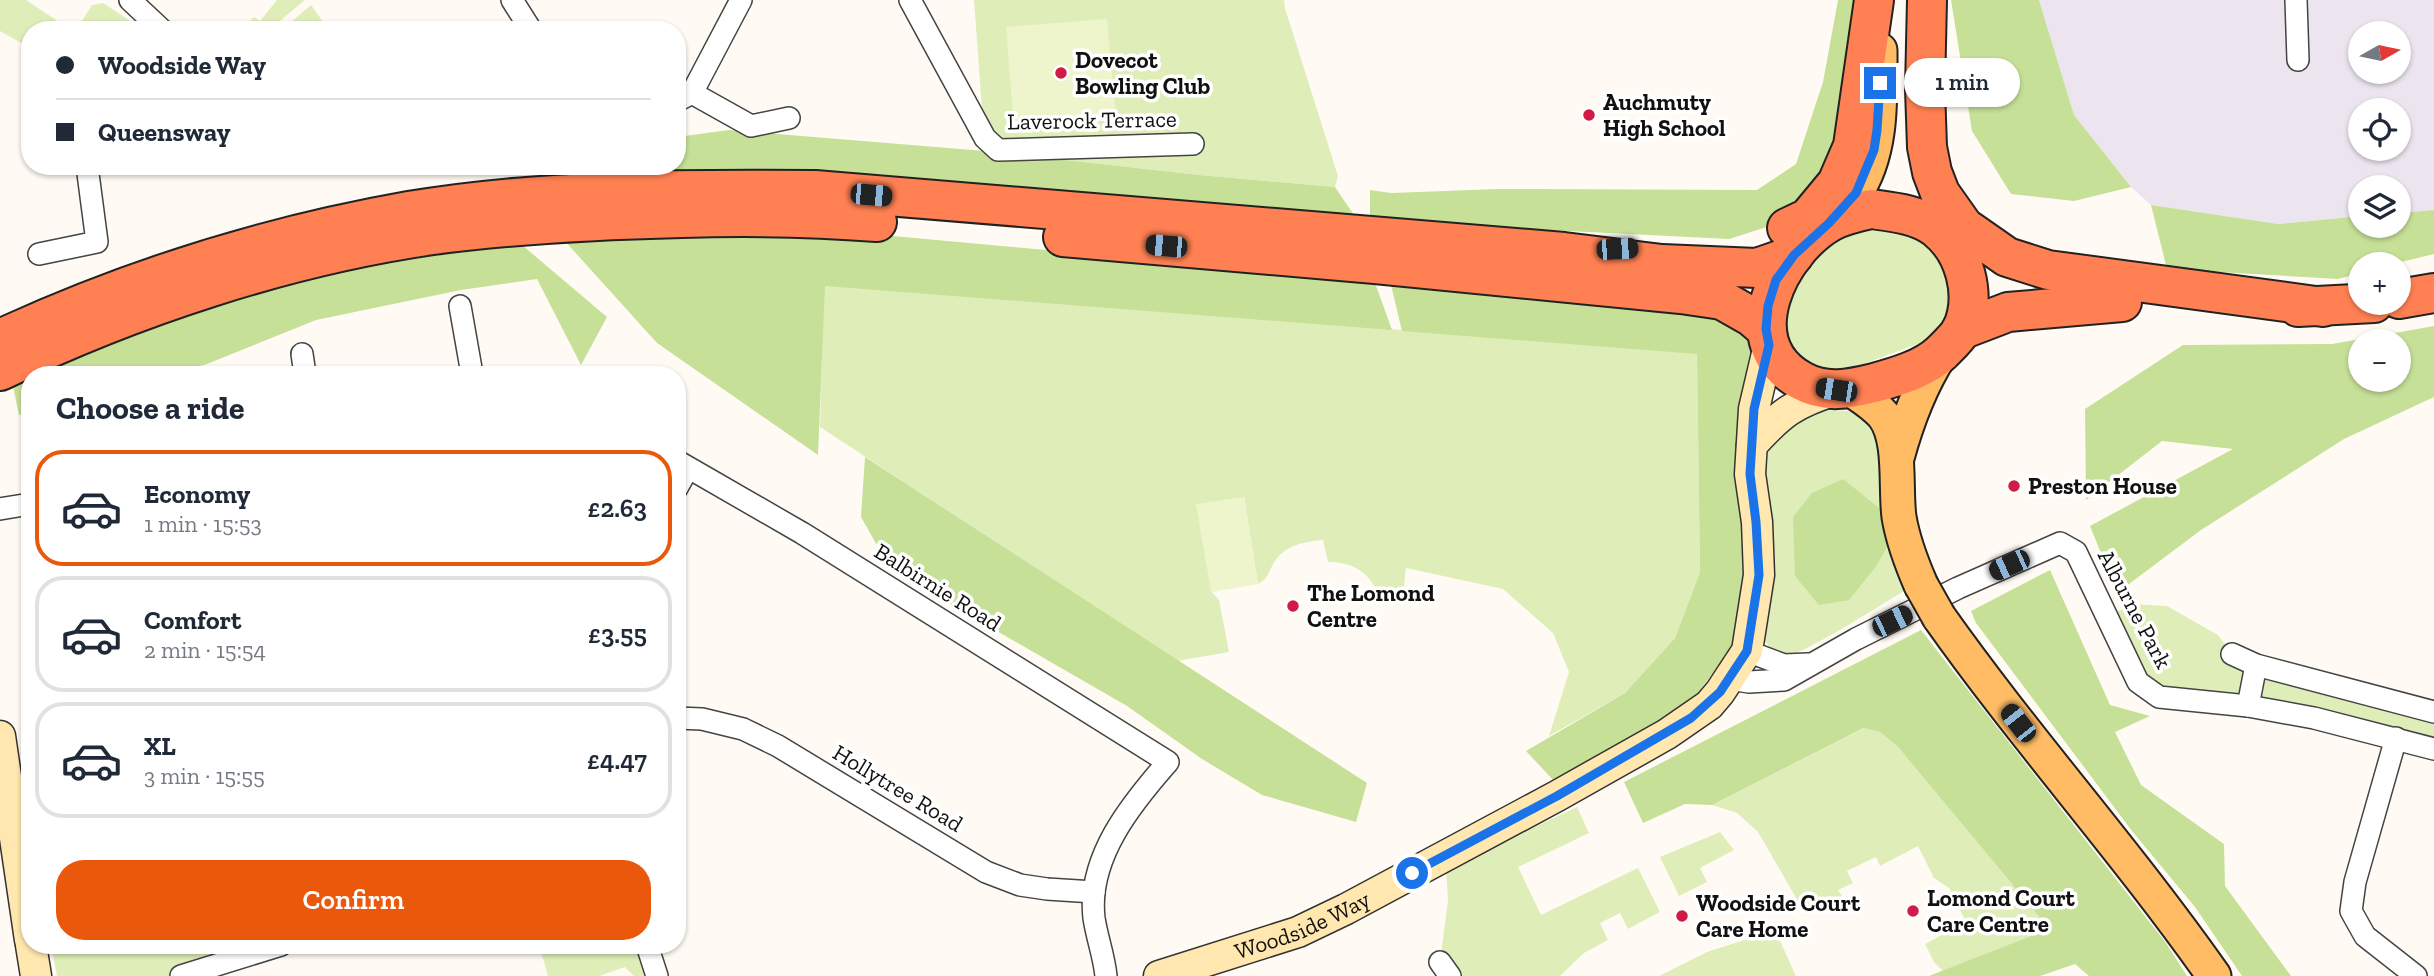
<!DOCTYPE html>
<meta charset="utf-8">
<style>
body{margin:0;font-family:"Zilla Slab",serif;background:#f2f2f3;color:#1f2937;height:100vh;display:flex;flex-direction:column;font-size:26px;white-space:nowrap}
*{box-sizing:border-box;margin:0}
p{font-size:23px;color:#747a83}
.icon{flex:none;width:38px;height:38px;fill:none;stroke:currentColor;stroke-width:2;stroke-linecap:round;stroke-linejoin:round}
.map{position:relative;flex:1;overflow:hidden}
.details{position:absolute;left:21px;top:366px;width:665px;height:588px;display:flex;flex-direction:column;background:#fff;border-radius:28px;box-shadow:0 2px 5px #0004}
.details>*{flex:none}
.banner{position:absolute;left:21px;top:21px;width:665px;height:154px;border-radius:28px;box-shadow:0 2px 5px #0004;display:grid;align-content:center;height:154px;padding:0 35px;background:#fff}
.needle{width:46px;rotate:81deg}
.fabs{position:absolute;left:2348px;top:21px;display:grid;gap:14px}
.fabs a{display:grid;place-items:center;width:63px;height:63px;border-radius:50%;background:#fff;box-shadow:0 2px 5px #0004;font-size:35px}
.end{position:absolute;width:32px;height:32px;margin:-16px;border:9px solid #1a73e8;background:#fff;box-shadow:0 0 0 4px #fff}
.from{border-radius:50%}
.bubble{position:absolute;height:49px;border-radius:24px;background:#fff;box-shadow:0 2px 5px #0004;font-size:23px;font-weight:600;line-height:49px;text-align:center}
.car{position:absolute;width:21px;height:42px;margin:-21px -10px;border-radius:9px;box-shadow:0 0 5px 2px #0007;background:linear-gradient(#222 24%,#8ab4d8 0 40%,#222 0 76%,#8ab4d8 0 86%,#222 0)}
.banner b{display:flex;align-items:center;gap:24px;height:66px;font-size:26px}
.banner b+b{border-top:2px solid #e0e1e3}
.banner i{width:18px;height:18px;background:#1f2937}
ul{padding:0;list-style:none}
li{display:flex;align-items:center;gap:21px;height:116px;margin:0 14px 10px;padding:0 21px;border:4px solid #e0e1e3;border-radius:28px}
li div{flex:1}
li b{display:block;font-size:26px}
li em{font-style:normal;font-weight:600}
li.selected{border-color:#ea580c}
li>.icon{width:63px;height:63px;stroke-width:1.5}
h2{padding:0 35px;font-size:32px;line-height:84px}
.button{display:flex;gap:14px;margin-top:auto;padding:14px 35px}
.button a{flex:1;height:80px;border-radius:28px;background:#ea580c;color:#fff;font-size:28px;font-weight:600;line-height:80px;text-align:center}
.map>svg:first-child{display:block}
</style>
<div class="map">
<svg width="2434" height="976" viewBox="0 0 2434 976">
<rect width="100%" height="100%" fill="#fffbf4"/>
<path fill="#ece5ef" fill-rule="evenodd" d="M2039,0H2434V210L2399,213V187H2361V216L2278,224L2151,205L2131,187L2074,115ZM2361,33H2399V72H2361ZM2361,110H2399V149H2361Z"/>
<g fill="#dfeeb9">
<polygon points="0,0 26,0 71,30 30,30 30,48 0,31"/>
<polygon points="277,0 305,0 269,30 243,29 254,17 260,21"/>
<polygon points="974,0 1284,0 1285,8 1338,176 1335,187 1199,175 985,151"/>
<polygon points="103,3 144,30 76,30 92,5"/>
<polygon points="311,5 329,30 282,30"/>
<polygon points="1876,222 1919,234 1941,263 1949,282 1948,307 1943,323 1926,341 1844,371 1823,370 1804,363 1792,350 1783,332 1788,292 1820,252 1853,229"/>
<path d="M824,285L1697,353L1700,572L1675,638L1625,693L1549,736L1569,672L1553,633L1503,589L1406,568L1402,604L1382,603C1374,577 1356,561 1328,562L1323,540C1302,542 1282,546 1272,566C1268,575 1267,579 1258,584L1244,497L1211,591L1219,600L1229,652L1177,661L820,427Z"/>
<path d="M1826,410L1850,411L1869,424L1880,443L1884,512L1877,565L1888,546L1904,591C1884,603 1802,656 1785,656C1774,655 1767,644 1761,636L1762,462L1770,446L1801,417Z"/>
<polygon points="2135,604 2167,606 2218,635 2232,654 2256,665 2248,706 2159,697 2106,616"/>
<polygon points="2267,670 2434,714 2434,747 2260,707"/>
<polygon points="1865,728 1880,732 1898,747 2036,913 2051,928 1943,971 1934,962 1925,944 1966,922 1949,888 1934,878 1918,846 1880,866 1876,857 1847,871 1853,883 1838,890 1843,898 1806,915 1758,832 1737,813 1712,805"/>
<polygon points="1577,807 1589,833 1518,867 1541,915 1638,868 1660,912 1628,929 1620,913 1600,923 1608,940 1584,953 1560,976 1450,976 1440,962 1448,900 1446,869"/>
<polygon points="1720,832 1734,850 1700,868 1707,882 1679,896 1660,857"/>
<polygon points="1775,930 1796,976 1659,976 1707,952"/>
<polygon points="51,945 281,945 181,976 57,976"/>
<polygon points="539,945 647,945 657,976 634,976 625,967 599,976 548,976"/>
</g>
<g fill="#c6e097" fill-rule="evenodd">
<polygon points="1838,0 1864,0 1829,176 1770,226 1729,239 1370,221 1370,190 1391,193 1498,189 1757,190 1796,164 1823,82"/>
<polygon points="1951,0 2039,0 2074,115 2131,187 2074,201 2011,194 1972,131"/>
<polygon points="729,130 985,151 1199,175 1335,187 1356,218 876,174 537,173 513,168 516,166 677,166 677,137"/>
<polygon points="2151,205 2278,224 2361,216 2361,226 2399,226 2399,213 2434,210 2434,254 2393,264 2361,264 2361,273 2338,279 2167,269"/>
<polygon points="828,230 1374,280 1392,330 825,286 818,455 657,343 563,239"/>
<polygon points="509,234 607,317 581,365 537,279 461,290 316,320 207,364 171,374 30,374 253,283"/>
<polygon points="1390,281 1689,303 1746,330 1753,370 1746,575 1732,648 1685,709 1555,782 1526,751 1625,693 1675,638 1700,572 1697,354 1402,331"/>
<path d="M2434,326V397L2344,439L2201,530L2117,593L2090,526L2233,449L2162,441L2086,500L2085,409L2183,345L2332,344ZM2361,341H2399V380H2361Z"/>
<polygon points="30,375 30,412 19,415 12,382"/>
<polygon points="865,457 1367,783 1356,822 1262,795 1202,759 1127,706 891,570 861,517"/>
<polygon points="1843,479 1884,512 1888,546 1877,565 1849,600 1819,605 1795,576 1793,517 1812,493"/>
<polygon points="2050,570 2110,705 2150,716 2115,732 2141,785 2224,844 2225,886 2291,976 2242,976 2195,907 2132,831 1976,623 1971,611"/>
<polygon points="1921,630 2166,943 2187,976 2089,976 2075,964 2040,976 1929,976 2051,928 2036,913 1898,747 1880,732 1864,728 1712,805 1685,804 1643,823 1624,782"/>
</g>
<g fill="#eef4cc">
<polygon points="1107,19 1116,118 1014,128 1006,27"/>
<polygon points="1244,497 1258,584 1211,592 1196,504"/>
</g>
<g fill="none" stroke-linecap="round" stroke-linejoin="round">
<g stroke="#444" stroke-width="24">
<g id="street">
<polyline points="130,0 162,30"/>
<polyline points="512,0 531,30"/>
<polyline points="910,0 985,138 998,150 1193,144"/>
<polyline points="2296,0 2298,60"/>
<polyline points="692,93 751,126 789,118"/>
<polyline points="677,101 692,93 741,0"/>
<polyline points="39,254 97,242 87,166"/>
<polyline points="460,306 472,374"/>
<polyline points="302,354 305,374"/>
<path d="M677,461L802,533L1168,762C1131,804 1087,858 1094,918C1097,938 1104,956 1106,976"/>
<polyline points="677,488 688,468"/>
<polyline points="0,509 30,504"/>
<polyline points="1747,651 1784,665 1808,664"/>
<polyline points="2232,654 2256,665 2434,712"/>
<polyline points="1729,679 1749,682 1784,680 1856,639 1958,588 2060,543 2076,552 2138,682 2159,697 2248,706 2314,718 2434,749"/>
<polyline points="2248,706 2256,665"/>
<polyline points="677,718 702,719 743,729 778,746 986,872 1020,885 1047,889 1094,892"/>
<polyline points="2396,738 2355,882 2351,911 2365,936 2416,976"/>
<polyline points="647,945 657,976"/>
<polyline points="1440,962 1450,976"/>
<polyline points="181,976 281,945"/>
</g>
</g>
<g stroke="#333" stroke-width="33">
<g id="secondary">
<path d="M1752,445C1781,413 1794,403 1836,390"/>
<polyline points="0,736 30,940"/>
<polyline points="31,945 36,976"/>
<path id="s1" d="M1159,976L1298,932L1346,909L1557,796L1667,734L1709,705L1720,692L1747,651L1759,575L1757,522L1750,474L1754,409L1769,345"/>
</g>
</g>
<g stroke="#222" stroke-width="37">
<g id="primary">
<path d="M1829,223C1838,213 1848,204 1855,194C1883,153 1880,98 1880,50"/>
<path d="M1850,389C1862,397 1875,405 1884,416C1902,440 1895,488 1899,517C1903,541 1911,562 1921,585"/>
<path d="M1897,458C1907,421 1919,388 1940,355"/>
<path d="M1939,617C2026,740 2127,852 2214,976"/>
</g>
</g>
<g stroke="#222" stroke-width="42">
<g id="highway">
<polyline points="1927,0 1925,89 1927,147 1932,172 1940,193 1964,227 2007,257 2048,270 2323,307"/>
<path d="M1871,209C1893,212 1917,214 1936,228C1965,251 1977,295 1962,329C1958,337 1948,346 1941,353C1924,369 1896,377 1874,383C1850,389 1825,394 1802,381C1733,344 1778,252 1830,222C1843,215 1857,212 1871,209Z"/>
<polyline points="1787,228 1808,218 1837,183 1853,146 1874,0"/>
<polyline points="1063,237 1375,264 1681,294 1722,300 1752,317 1766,329"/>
<polyline points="2399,299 2434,293"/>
<polyline points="2298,307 2374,303"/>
<polyline points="1961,330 2008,312 2122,302"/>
<path d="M0,339C130,279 268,236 409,211C541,189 681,189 815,190L1564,252L1662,264L1757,268L1794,255"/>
<path d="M0,371C133,307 287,256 433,235C516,224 599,220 682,218C747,216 812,217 877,222"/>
</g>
</g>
<use href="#street" stroke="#fff" stroke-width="21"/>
<use href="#secondary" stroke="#ffe7af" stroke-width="30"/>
<use href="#primary" stroke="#ffbc64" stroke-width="33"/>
<use href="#highway" stroke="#ff8052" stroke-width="38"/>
<g stroke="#222" stroke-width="37" stroke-linecap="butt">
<polyline id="primary-bridge" points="1921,585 1939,617"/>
</g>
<use href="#primary-bridge" stroke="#ffbc64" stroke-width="33"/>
</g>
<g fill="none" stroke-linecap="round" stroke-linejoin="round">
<polyline stroke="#1a73e8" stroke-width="9" points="1412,873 1557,796 1691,718 1720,692 1747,651 1759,575 1756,522 1750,474 1754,409 1769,345 1766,329 1768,306 1776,280 1794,255 1829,223 1856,193 1874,150 1877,130 1880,83"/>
</g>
<g fill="#cf1b46" stroke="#fff" stroke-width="2.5">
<circle cx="1061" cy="73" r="7"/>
<circle cx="1589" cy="115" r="7"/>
<circle cx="2014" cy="486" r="7"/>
<circle cx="1293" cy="606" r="7"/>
<circle cx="1913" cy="911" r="7"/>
<circle cx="1682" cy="916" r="7"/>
</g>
<g text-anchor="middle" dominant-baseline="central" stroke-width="7" stroke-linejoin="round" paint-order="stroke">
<g font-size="23" font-weight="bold" fill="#111" stroke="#fff" text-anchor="start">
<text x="1075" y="60">Dovecot<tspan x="1075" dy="26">Bowling Club</tspan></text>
<text x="1603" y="102">Auchmuty<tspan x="1603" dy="26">High School</tspan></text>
<text x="2028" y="486">Preston House</text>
<text x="1307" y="593">The Lomond<tspan x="1307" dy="26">Centre</tspan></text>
<text x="1927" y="898">Lomond Court<tspan x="1927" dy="26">Care Centre</tspan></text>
<text x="1696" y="903">Woodside Court<tspan x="1696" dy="26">Care Home</tspan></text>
</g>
<g font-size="23" fill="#111" stroke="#fff">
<text transform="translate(1092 120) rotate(-1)">Laverock Terrace</text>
<text transform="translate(938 587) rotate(32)">Balbirnie Road</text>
<text transform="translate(2135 609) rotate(62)">Alburne Park</text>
<text transform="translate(898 788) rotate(31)">Hollytree Road</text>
<text stroke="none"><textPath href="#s1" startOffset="152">Woodside Way</textPath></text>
</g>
</g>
</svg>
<div class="fabs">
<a><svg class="needle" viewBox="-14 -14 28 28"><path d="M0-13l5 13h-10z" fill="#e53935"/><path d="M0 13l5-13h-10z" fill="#747a83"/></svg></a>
<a><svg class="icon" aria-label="locate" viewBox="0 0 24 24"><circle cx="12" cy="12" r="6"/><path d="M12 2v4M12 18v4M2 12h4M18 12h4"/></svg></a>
<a><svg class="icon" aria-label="layers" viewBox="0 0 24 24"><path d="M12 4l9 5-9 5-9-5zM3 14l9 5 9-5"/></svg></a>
<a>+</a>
<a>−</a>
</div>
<i class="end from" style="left:1412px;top:873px"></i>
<i class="end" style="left:1880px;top:83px"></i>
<div class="bubble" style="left:1904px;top:58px;width:116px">1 min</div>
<i class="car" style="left:871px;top:195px;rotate:95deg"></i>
<i class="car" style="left:1166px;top:246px;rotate:275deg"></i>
<i class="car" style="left:1617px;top:249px;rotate:87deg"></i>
<i class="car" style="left:1836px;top:390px;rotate:279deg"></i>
<i class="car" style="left:2009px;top:565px;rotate:246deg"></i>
<i class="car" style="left:1892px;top:621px;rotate:64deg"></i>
<i class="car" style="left:2018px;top:723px;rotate:322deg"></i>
<div class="banner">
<b><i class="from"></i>Woodside Way</b>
<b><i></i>Queensway</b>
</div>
<section class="details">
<h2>Choose a ride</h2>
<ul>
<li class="selected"><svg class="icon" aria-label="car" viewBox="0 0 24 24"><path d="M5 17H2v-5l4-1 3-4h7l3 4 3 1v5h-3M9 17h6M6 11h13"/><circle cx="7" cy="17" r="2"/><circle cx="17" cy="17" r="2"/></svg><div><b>Economy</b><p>1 min · 15:53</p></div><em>£2.63</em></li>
<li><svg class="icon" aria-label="car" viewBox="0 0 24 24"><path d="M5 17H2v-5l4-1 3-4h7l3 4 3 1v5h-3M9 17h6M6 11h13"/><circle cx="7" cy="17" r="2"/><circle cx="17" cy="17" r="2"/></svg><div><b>Comfort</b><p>2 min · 15:54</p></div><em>£3.55</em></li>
<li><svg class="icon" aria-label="car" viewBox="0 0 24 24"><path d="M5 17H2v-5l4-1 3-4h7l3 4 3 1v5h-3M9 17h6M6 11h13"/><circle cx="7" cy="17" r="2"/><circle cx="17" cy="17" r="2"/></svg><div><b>XL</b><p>3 min · 15:55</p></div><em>£4.47</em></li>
</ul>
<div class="button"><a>Confirm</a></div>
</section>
</div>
